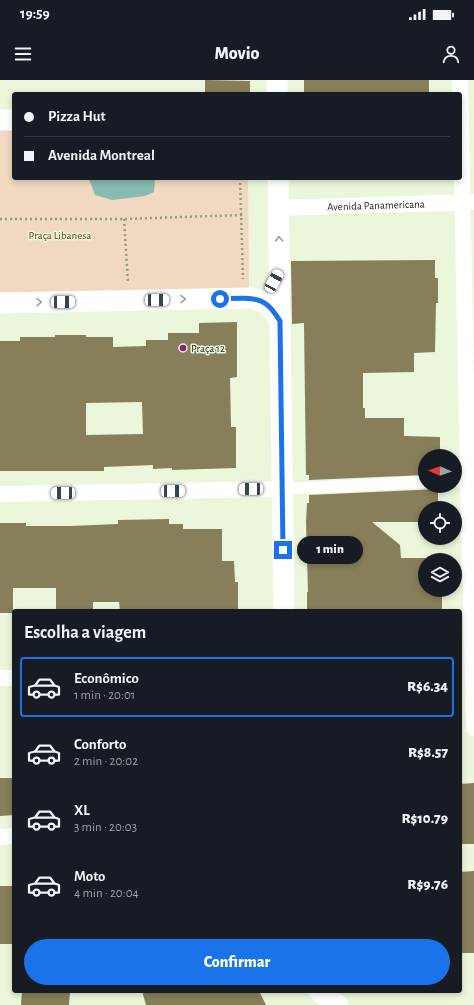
<!DOCTYPE html>
<html lang="pt">
<meta charset="utf-8">
<style>
body{margin:0;font-family:"Alegreya Sans",sans-serif;background:#242831;color:#f1f3f6;height:100vh;display:flex;flex-direction:column;font-size:15px;white-space:nowrap}
*{box-sizing:border-box;margin:0}
p{font-size:13px;color:#9ea1a6}
.icon{flex:none;width:22px;height:22px;fill:none;stroke:currentColor;stroke-width:2;stroke-linecap:round;stroke-linejoin:round}
.map{position:relative;flex:1;overflow:hidden}
.panel{position:absolute;left:12px;top:529px;width:450px;height:384px;display:flex;flex-direction:column;background:#171b24;border-radius:4px;box-shadow:0 2px 6px #0003}
.panel>*{flex:none}
.guide{position:absolute;left:12px;top:12px;width:450px;height:88px;border-radius:4px;box-shadow:0 2px 6px #0003;display:grid;align-content:center;height:88px;padding:0 12px;background:#171b24}
.needle{width:26px;rotate:272deg}
.tools{position:absolute;left:418px;top:369px;display:grid;gap:8px}
.tools a{display:grid;place-items:center;width:44px;height:44px;border-radius:50%;background:#171b24;box-shadow:0 2px 6px #0003;font-size:20px}
.end{position:absolute;width:18px;height:18px;margin:-9px;border:5px solid #1a73e8;background:#fff;box-shadow:0 0 0 2px #fff}
.from{border-radius:50%}
.bubble{position:absolute;height:28px;border-radius:14px;background:#171b24;box-shadow:0 2px 6px #0003;font-size:13px;font-weight:800;line-height:28px;text-align:center}
.car{position:absolute;width:12px;height:24px;margin:-12px -6px;border-radius:5px;box-shadow:0 0 3px 1px #0007;background:linear-gradient(#fff 24%,#345 0 40%,#fff 0 76%,#345 0 86%,#fff 0)}
.guide b{display:flex;align-items:center;gap:14px;height:38px;font-size:15px}
.guide b+b{border-top:1px solid #363941}
.guide i{width:10px;height:10px;background:#f1f3f6}
ul{padding:0;list-style:none}
li{display:flex;align-items:center;gap:12px;height:60px;margin:0 8px 6px;padding:0 4px;border:2px solid transparent;border-radius:4px}
li div{flex:1}
li b{display:block;font-size:15px}
li em{font-style:normal;font-weight:800}
li.active{border-color:#1a73e8}
li>.icon{width:36px;height:36px;stroke-width:1.5}
h2{padding:0 12px;font-size:18px;line-height:48px}
.cta{display:flex;gap:8px;margin-top:auto;padding:8px 12px}
.cta a{flex:1;height:46px;border-radius:24px;background:#1a73e8;color:#fff;font-size:16px;font-weight:800;line-height:46px;text-align:center}
.status{display:flex;justify-content:space-between;align-items:center;height:28px;padding:0 20px;background:#171b24;direction:ltr}
.status svg{height:11px;fill:currentColor}
header{display:flex;justify-content:space-between;align-items:center;height:52px;padding:0 12px;background:#171b24;font-size:18px;font-weight:800}
.map>svg:first-child{display:block}
</style>
<div class="status"><b>19:59</b><svg viewBox="0 0 49 12"><path d="M0 12V9h3v3zM5 12V6h3v6zM10 12V3h3v9zM15 12V0h3v12zM26 1h20v11H26zM47 4h2v5h-2z"/></svg></div>
<header><svg class="icon" aria-label="menu" viewBox="0 0 24 24"><path d="M4 6h16M4 12h16M4 18h16"/></svg>Movio<svg class="icon" aria-label="person" viewBox="0 0 24 24"><circle cx="12" cy="8" r="4"/><path d="M4 21q1-7 8-7t8 7"/></svg></header>
<div class="map">
<svg width="474" height="925" viewBox="0 0 474 925">
<rect width="100%" height="100%" fill="#ebf6da"/>
<polygon fill="#f0d8c1" points="0,47 14,47 14,98 248,98 249,211 0,213"/>
<polygon fill="#89bab2" points="90,98 155,98 154,112 145,116 112,120 95,115 89,99"/>
<g fill="#877e5a" fill-rule="evenodd">
<polygon points="205,0 250,1 250,14 205,14"/>
<polygon points="304,0 429,0 429,14 390,14 390,13 304,14"/>
<polygon points="435,180 435,198 438,198 438,223 436,223 435,272 414,273 414,292 363,293 363,328 365,328 365,338 404,338 404,356 440,357 440,376 425,376 425,395 309,400 309,395 306,395 304,243 292,244 291,181"/>
<path d="M237,242V297L230,298L231,347H236V388L172,390V388L153,389V385L104,387V391H0V261H20V257H55V255H86V257H113V267L146,266V260H168V253H199V243ZM142,322L143,354L86,355V323Z"/>
<polygon points="438,409 438,428 425,428 425,442 372,442 400,465 401,478 425,478 425,510 442,510 442,531 307,531 307,512 308,512 306,442 307,423 309,423 309,415"/>
<polygon points="169,439 169,444 183,444 183,449 222,449 222,481 234,481 235,502 238,502 238,531 120,531 119,522 93,522 93,531 56,531 56,508 13,508 13,533 0,533 0,443 26,443 26,446 70,446 118,444 118,440"/>
<polygon points="0,698 14,698 14,735 0,736"/>
<polygon points="474,703 474,764 460,764 460,704"/>
<polygon points="474,791 474,873 460,873 460,792"/>
<rect x="0" y="806" width="14" height="58"/>
<polygon points="22,911 70,911 69,925 21,925"/>
<polygon points="142,911 259,911 266,925 146,925"/>
</g>
<g fill="none" stroke-linecap="round" stroke-linejoin="round">
<g stroke="#949b87" stroke-width="2.5" stroke-dasharray="2 3" stroke-linecap="butt">
<polyline points="240,98 243,199"/>
<polyline points="0,139 124,139 242,135"/>
<polyline points="124,139 128,202"/>
</g>
<g stroke="#fff" stroke-width="12">
<polyline points="455,401 468,400"/>
<polyline points="283,409 425,402"/>
</g>
<g stroke="#fff" stroke-width="16">
<polyline points="460,0 468,400 474,648"/>
<path id="s1" d="M278,128L474,122"/>
<polyline points="0,414 283,409"/>
<polyline points="0,598 14,598"/>
<polyline points="0,757 14,756"/>
</g>
<g stroke="#fff" stroke-width="21">
<polyline points="277,0 277,14"/>
<polyline points="0,40 14,40"/>
<polyline points="278,98 284,531"/>
<polyline points="0,223 251,218 265,223 272,229 280,241"/>
<polyline points="319,911 338,925"/>
</g>
</g>
<defs><path id="oneway-chevron" d="M-2-3.5L2.5 0L-2 3.5" fill="none" stroke-width="1.6" stroke-linecap="round" stroke-linejoin="round"/></defs>
<g stroke="#9ea09c">
<use href="#oneway-chevron" transform="translate(279 159) rotate(-91)"/>
<use href="#oneway-chevron" transform="translate(183 219) rotate(-1)"/>
<use href="#oneway-chevron" transform="translate(39 222) rotate(-1)"/>
</g>
<g fill="none" stroke-linecap="round" stroke-linejoin="round">
<path stroke="#1a73e8" stroke-width="5" d="M220,219C234,219 254,215 266,224C272,228 276,235 280,241L283,470"/>
</g>
<circle fill="#911c7b" stroke="#ebf6da" stroke-width="1.5" cx="183" cy="268" r="4"/>
<g text-anchor="middle" dominant-baseline="central" stroke-width="3" stroke-linejoin="round" paint-order="stroke">
<g font-size="11" fill="#282c22" stroke="#ebf6da">
<text stroke="none"><textPath href="#s1" startOffset="98">Avenida Panamericana</textPath></text>
</g>
<g font-size="11" fill="#6c4414" stroke="#ebf6da">
<text x="60" y="155">Praça Libanesa</text>
</g>
<g font-size="11" fill="#282c22" stroke="#ebf6da" text-anchor="start">
<text x="191" y="268">Praça 12</text>
</g>
</g>
</svg>
<div class="tools">
<a><svg class="needle" viewBox="-14 -14 28 28"><path d="M0-13l5 13h-10z" fill="#e53935"/><path d="M0 13l5-13h-10z" fill="#9ea1a6"/></svg></a>
<a><svg class="icon" aria-label="locate" viewBox="0 0 24 24"><circle cx="12" cy="12" r="6"/><path d="M12 2v4M12 18v4M2 12h4M18 12h4"/></svg></a>
<a><svg class="icon" aria-label="layers" viewBox="0 0 24 24"><path d="M12 4l9 5-9 5-9-5zM3 14l9 5 9-5"/></svg></a>
</div>
<i class="end from" style="left:220px;top:219px"></i>
<i class="end" style="left:283px;top:470px"></i>
<div class="bubble" style="left:297px;top:456px;width:66px">1 min</div>
<i class="car" style="left:274px;top:201px;rotate:29deg"></i>
<i class="car" style="left:157px;top:220px;rotate:89deg"></i>
<i class="car" style="left:63px;top:222px;rotate:89deg"></i>
<i class="car" style="left:251px;top:409px;rotate:269deg"></i>
<i class="car" style="left:173px;top:411px;rotate:89deg"></i>
<i class="car" style="left:63px;top:413px;rotate:269deg"></i>
<div class="guide">
<b><i class="from"></i>Pizza Hut</b>
<b><i></i>Avenida Montreal</b>
</div>
<section class="panel">
<h2>Escolha a viagem</h2>
<ul>
<li class="active"><svg class="icon" aria-label="car" viewBox="0 0 24 24"><path d="M5 17H2v-5l4-1 3-4h7l3 4 3 1v5h-3M9 17h6M6 11h13"/><circle cx="7" cy="17" r="2"/><circle cx="17" cy="17" r="2"/></svg><div><b>Econômico</b><p>1 min · 20:01</p></div><em>R$6.34</em></li>
<li><svg class="icon" aria-label="car" viewBox="0 0 24 24"><path d="M5 17H2v-5l4-1 3-4h7l3 4 3 1v5h-3M9 17h6M6 11h13"/><circle cx="7" cy="17" r="2"/><circle cx="17" cy="17" r="2"/></svg><div><b>Conforto</b><p>2 min · 20:02</p></div><em>R$8.57</em></li>
<li><svg class="icon" aria-label="car" viewBox="0 0 24 24"><path d="M5 17H2v-5l4-1 3-4h7l3 4 3 1v5h-3M9 17h6M6 11h13"/><circle cx="7" cy="17" r="2"/><circle cx="17" cy="17" r="2"/></svg><div><b>XL</b><p>3 min · 20:03</p></div><em>R$10.79</em></li>
<li><svg class="icon" aria-label="car" viewBox="0 0 24 24"><path d="M5 17H2v-5l4-1 3-4h7l3 4 3 1v5h-3M9 17h6M6 11h13"/><circle cx="7" cy="17" r="2"/><circle cx="17" cy="17" r="2"/></svg><div><b>Moto</b><p>4 min · 20:04</p></div><em>R$9.76</em></li>
</ul>
<div class="cta"><a>Confirmar</a></div>
</section>
</div>
